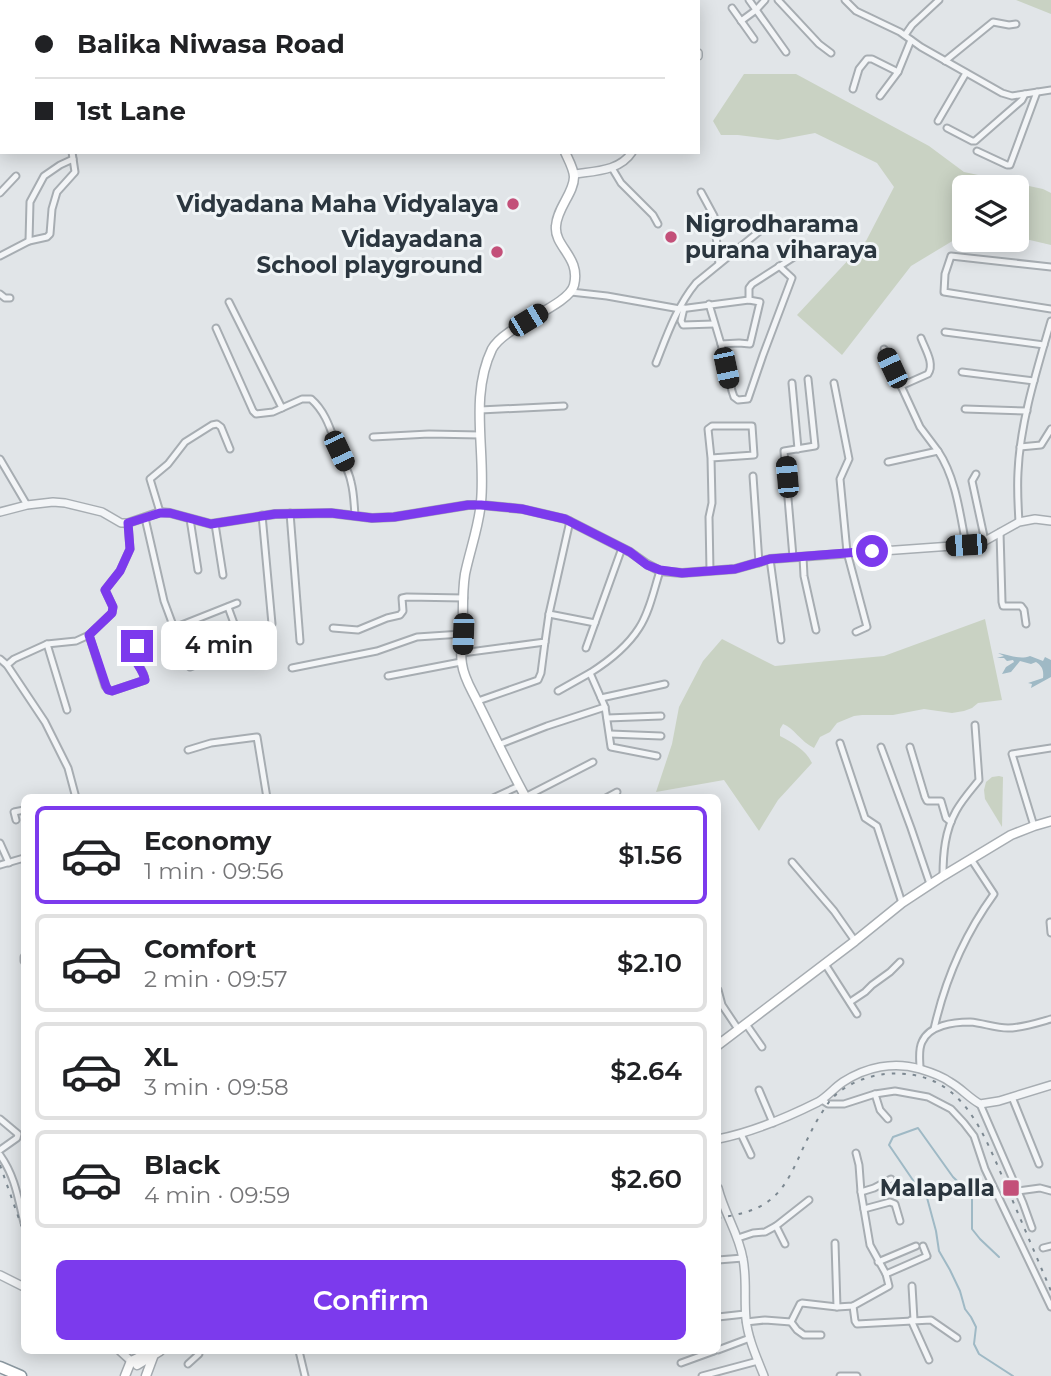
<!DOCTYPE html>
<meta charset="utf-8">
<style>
body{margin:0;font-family:Montserrat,sans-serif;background:#f2f2f2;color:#202124;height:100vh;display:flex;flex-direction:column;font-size:26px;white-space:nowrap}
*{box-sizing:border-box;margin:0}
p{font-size:23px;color:#757577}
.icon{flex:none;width:38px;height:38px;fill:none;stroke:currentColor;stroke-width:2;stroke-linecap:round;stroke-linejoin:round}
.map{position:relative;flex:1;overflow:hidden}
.side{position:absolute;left:21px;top:794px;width:700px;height:560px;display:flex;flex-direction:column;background:#fff;border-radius:10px;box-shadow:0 4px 18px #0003}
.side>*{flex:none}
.guide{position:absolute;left:0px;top:0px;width:700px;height:154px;box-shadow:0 4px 18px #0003;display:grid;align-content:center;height:154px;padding:0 35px;background:#fff}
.fabs{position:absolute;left:952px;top:175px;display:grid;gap:14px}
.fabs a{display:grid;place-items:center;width:77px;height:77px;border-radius:10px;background:#fff;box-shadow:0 4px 18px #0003;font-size:35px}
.end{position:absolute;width:32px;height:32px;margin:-16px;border:9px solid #7c3aed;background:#fff;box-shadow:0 0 0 4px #fff}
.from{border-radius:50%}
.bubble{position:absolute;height:49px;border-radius:10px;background:#fff;box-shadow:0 4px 18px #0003;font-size:23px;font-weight:600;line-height:49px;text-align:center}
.car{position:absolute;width:21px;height:42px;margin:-21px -10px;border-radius:9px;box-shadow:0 0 5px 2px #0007;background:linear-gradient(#222 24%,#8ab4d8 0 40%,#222 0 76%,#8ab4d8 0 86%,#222 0)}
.guide b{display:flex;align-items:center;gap:24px;height:66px;font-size:26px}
.guide b+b{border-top:2px solid #e0e0e0}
.guide i{width:18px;height:18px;background:#202124}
ul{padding:12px 0 0;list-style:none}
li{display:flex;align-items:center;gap:21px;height:98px;margin:0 14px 10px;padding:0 21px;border:4px solid #e0e0e0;border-radius:10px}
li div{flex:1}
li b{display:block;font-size:26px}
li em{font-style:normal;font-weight:600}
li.selected{border-color:#7c3aed}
li>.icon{width:63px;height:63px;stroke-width:1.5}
.action{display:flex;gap:14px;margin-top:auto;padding:14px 35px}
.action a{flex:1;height:80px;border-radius:10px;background:#7c3aed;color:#fff;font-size:28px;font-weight:600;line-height:80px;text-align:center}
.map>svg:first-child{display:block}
</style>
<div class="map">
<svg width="1051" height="1376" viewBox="0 0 1051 1376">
<rect width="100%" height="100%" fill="#e1e5e8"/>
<g fill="#c9d2c3">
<polygon points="1016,0 1051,0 1051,14"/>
<polygon points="744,74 796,74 929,146 964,172 1043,189 1051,193 1051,245 1017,237 1017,187 964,187 964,234 911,266 842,355 797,315 866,241 894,187 877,163 815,133 778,140 738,135 721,135 713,121"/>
<path d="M985,619L1002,700L978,703L972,708L964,711L952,713L924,709L893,715H862L854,716L837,723L830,732L820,737L814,748C801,742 793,727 783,724L780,729V736C793,743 805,749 812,763L778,800L759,831L724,780L656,792L672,744L679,707L703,661L722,639L775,666L884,656Z"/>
<polygon points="999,776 1003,777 1002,827 985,799 984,790 986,782 992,777"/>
</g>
<path fill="#9fb9c5" d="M998,653C1009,655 1020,660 1030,656L1043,661L1045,657L1051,660V677L1031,688L1032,684L1028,683L1043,678C1044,670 1042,666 1036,662L1031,664L1020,661L1011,672L1002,674L1006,667L1014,662L1013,660L1007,661L1004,658H997L1004,656Z"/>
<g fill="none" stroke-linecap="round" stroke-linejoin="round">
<polyline stroke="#9fb9c5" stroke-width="2" points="999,1257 980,1239 972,1229 972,1195 953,1177 918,1128 893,1137 889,1145 919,1189 926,1194 936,1231 939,1251 950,1270 960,1291 965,1309 971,1317 976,1327 974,1344 979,1354 1013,1376"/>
<g stroke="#a7adb2" stroke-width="9">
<g id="minor">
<polyline points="33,0 35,2"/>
<polyline points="69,0 70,2"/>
<polyline points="166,0 167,2"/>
<polyline points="594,0 594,2"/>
<polyline points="649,0 650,2"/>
<polyline points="749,0 786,52"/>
<polyline points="778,0 819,44 831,53"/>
<polyline points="845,0 856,11 900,32 921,47 1002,93 1012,96 1051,90"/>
<polyline points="128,2 128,0"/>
<polyline points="673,2 684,1"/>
<polyline points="732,8 754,39"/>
<polyline points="741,21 756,10 765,0"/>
<polyline points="905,35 912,25 939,0"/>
<polyline points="945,61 993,22 1009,25 1016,24"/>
<polyline points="0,87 2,86"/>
<polyline points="853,89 859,69 867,59 872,59 898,72"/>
<polyline points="880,96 898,72 911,40"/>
<polyline points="938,121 966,73"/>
<polyline points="947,128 972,141 975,141 1022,100 1025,94"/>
<polyline points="977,151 1007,165 1010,165 1037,92"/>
<polyline points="612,168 621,183 653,215 658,224"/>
<polyline points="701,192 714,216 719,264"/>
<polyline points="0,193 16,176"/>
<polyline points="29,241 30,202 44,176 60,165 73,159"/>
<polyline points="0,256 29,241 47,237 50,234 52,209 57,192 75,172 72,152"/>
<polyline points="1051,267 951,256 945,274 944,292 1051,309"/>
<polyline points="571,292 607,296 680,309 749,300 760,302 750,344 739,343 721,344 709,304"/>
<polyline points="0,294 5,298 10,298"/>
<polyline points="749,300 749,288 752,284 794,257"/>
<polyline points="229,302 282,408"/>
<polyline points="684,308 681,321 683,325 714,324"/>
<path d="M216,328L253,411L256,414L273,412L302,399H311C327,413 331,432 339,452C343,462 349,471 351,482C354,493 354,504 355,515"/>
<polyline points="945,332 1044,345"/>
<polyline points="721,344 732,391 734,397 738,400 748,399 763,355 792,278 779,266"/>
<polyline points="884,349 920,427 938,451"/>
<path d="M656,363C667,335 677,306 696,283L761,230"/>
<polyline points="962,372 1034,381"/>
<polyline points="792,383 798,449"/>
<polyline points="834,383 849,459 840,479 847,552 867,627 856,632"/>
<path d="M901,386L928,374C935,364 925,349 921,338"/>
<polyline points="965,409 1027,411"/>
<polyline points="480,410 564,406"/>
<polyline points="373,437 429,434 480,435"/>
<polyline points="1020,447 1041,445 1051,429"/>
<polyline points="0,459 27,505"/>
<path d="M888,462L938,451C956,478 960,514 966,545"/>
<polyline points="976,474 972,481 985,541"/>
<polyline points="753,476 759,563"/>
<polyline points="160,512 150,479 168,464 185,442 212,425 217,424 221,427 230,449"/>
<polyline points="290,513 300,641"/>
<polyline points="262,515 272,624"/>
<polyline points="145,518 164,601 174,628 237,603"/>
<polyline points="190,519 198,570"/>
<path d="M1019,522C1018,506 1017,489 1018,472C1020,423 1037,369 1051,321"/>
<polyline points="215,524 223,575"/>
<polyline points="1000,532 1002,602 1003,606 1021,606 1024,610 1026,624"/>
<polyline points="793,557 784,451 815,446 808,379"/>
<polyline points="803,557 804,576 816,630"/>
<polyline points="770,559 781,640"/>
<polyline points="710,571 709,517 712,503 711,458 708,429 712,426 752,426 754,455 711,458"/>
<polyline points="549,614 595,623"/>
<polyline points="174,628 190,667 231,651 239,643 239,637 228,607"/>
<polyline points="333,628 358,630 387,618 400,615 403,611 402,598 407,597 464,598"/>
<path d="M89,635L105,686L109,690L112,691L145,680C144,669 135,663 132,653L137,646"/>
<polyline points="47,644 67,710"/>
<polyline points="586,648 622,548"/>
<polyline points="462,653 545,642 549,614 570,521"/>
<polyline points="0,659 7,665 45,722 68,768 76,798"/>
<polyline points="7,665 14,659 47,644 76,641 89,635 112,613 113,607 105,590 120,571 130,549 128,523"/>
<polyline points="292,668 377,651 417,637 462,634"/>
<polyline points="388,676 461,662"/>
<polyline points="558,691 590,673"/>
<polyline points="601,698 665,684"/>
<polyline points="478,701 538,680 541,673 545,642"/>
<polyline points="607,718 661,716"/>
<polyline points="610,734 661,736"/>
<polyline points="840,743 865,818 877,826 902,903"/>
<polyline points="498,745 547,726 605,707"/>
<polyline points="881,747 911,828 930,884"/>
<polyline points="910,747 925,797 927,801 941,801 946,818 951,822"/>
<polyline points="188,750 211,743 257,737 267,798"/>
<path d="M657,756L611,747L605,707L590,673C609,661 627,647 639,628C650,611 654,589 660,571"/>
<polyline points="525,797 593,762"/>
<polyline points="493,798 519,786"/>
<polyline points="606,798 617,792"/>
<polyline points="16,820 14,812 24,810"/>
<polyline points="1034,826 1012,754 1051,748"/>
<polyline points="0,843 9,863"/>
<polyline points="792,862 834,911 855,941"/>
<polyline points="0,865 24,858"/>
<path d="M943,876C943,853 945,831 956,811C962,800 971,790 979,780L975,725"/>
<polyline points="1050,922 1051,933"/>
<polyline points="24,957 24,961"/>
<polyline points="825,964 857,1014"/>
<polyline points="718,990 722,1005 738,1029"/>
<polyline points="850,1002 865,992 872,985 890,972 900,962"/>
<polyline points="746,1024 762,1047"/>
<path d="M934,1029C945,980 965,934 994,894L971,859"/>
<path d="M920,1069C920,1060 918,1050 922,1042C929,1025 954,1022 970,1022C983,1023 995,1028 1008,1028C1022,1028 1037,1023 1051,1019"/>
<polyline points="759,1090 773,1123"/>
<polyline points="875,1094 880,1110 888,1119"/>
<polyline points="1012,1097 1039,1164"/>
<polyline points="822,1100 828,1104 844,1104 875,1094 895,1091 928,1097 951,1109 964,1123 974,1136 985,1169 1051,1307"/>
<polyline points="980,1104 1023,1203 1032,1228"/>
<polyline points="0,1119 18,1134 17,1138 0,1150"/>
<polyline points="741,1134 751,1155"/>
<path d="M0,1155C15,1176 18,1198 24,1223"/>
<polyline points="1018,1191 1040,1188 1051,1191"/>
<polyline points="861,1192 874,1188 891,1179"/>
<polyline points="864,1209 890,1202 895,1204 900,1221"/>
<polyline points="776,1226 785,1244"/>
<polyline points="738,1238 753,1233 765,1232 776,1226 809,1200"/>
<polyline points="835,1243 837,1307"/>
<polyline points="1043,1248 1051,1246"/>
<polyline points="718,1260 743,1258"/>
<polyline points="878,1262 916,1246"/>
<polyline points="886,1274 927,1256 923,1246"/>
<polyline points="912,1286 914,1320"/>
<polyline points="853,1306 855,1321 857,1324 931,1320 957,1338"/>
<polyline points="718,1317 745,1314"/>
<polyline points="911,1320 929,1360"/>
<polyline points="746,1322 765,1320 791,1322"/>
<polyline points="791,1322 800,1304 802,1303 837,1307 853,1306 889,1286 886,1274 870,1245 861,1192 859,1165 856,1153"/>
<polyline points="791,1322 797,1330 804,1335 821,1335"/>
<polyline points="718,1350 750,1338"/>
<polyline points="299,1351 305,1376"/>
<polyline points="681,1363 714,1351"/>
<polyline points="188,1364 199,1354 199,1351"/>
<polyline points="702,1376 758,1361"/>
<polyline points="840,1376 857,1376"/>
</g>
</g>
<g stroke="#a7adb2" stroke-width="10">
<g id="tertiary">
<polyline points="684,2 684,0"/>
<polyline points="698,53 698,56"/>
<path d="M575,174C595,171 620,171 632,152"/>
<polyline points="0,512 27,505 53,502 65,503 102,512 121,523 128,523 160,512 170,513 211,524 275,514 331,513 372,518 394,517 468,505 481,505 522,509 565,519 630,552 647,564 660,571 682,573 735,569 770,559 966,545 985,541 1019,522 1035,519 1051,521"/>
<path d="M718,1139C753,1132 786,1118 818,1102C827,1097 834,1088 843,1082C866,1067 894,1061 920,1069C930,1072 942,1076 950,1082C961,1088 969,1098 980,1104L999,1101L1051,1085"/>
<path d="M718,1188C724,1213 739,1234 743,1259C747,1279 744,1299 746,1319C748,1339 757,1358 764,1376"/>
<polyline points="0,1275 24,1287"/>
<polyline points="120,1351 131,1361"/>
</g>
</g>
<g stroke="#a7adb2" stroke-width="11">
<g id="secondary">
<polyline points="477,0 481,2"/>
<path d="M526,798C509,767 494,735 478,703C472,690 464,679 462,664C460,654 462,643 463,632C463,613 462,593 465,574C470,550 479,526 481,502C486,451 469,397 492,349C505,325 569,306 574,285C581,257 554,247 556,226C557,208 574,193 574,177C574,169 568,159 565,152"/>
<polyline points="718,1045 855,941 902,903 943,876 1011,835 1034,826 1051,821"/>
<polyline points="137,1365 160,1351"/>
<polyline points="125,1376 131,1361 152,1351"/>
<polyline points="146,1376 153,1357"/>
</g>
</g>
<g stroke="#89969e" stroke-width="13">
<polyline id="trunk" points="0,1367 21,1376"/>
</g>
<use href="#minor" stroke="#f3f5f7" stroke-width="5"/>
<use href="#tertiary" stroke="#f3f5f7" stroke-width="7"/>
<use href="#secondary" stroke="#fff" stroke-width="8"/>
<use href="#trunk" stroke="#fff" stroke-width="10"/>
<g stroke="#7c8891" stroke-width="2" stroke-dasharray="3.5 7" stroke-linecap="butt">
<polyline points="0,1165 24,1233"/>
<path d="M718,1218C731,1216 747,1213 759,1207C788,1193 796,1160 810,1134C815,1123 822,1112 829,1102C841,1086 866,1076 885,1074C964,1067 983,1134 1009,1192C1023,1225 1037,1258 1051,1291"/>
</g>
</g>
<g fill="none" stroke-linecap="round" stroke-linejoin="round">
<path stroke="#7c3aed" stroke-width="9" d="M137,646L132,653C135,663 143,669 145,680L112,691L108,690L106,686L89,635L112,613L113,607L105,590L120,571L130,549L128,523L160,513H170L211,524L275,514L331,513L372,518L394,517L468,505H481L522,509L565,519L630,552L647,565L660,570L682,573L735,569L770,559L872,551"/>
</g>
<g fill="#c35079" stroke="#f0f4f6" stroke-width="2.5">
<circle cx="513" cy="204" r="7"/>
<circle cx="671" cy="237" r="7"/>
<circle cx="497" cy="252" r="7"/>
<rect x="1002" y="1179" width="18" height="18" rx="3.5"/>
</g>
<g text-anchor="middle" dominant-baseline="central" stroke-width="6" stroke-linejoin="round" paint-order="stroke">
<g font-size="23" font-weight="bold" fill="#2b363f" stroke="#f0f4f6" text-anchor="end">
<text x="499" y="204">Vidyadana Maha Vidyalaya</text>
<text x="685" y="224" text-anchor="start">Nigrodharama<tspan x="685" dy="26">purana viharaya</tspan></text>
<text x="483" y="239">Vidayadana<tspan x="483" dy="26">School playground</tspan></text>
<text x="995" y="1188">Malapalla</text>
</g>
</g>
</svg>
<div class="fabs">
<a><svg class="icon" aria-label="layers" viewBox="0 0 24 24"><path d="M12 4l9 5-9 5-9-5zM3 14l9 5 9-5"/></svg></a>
</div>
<i class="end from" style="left:872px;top:551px"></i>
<i class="end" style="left:137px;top:646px"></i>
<div class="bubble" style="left:161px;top:621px;width:116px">4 min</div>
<i class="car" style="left:528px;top:320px;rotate:59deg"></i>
<i class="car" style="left:726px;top:368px;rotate:168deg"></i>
<i class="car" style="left:892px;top:368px;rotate:335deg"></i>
<i class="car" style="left:339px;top:451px;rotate:155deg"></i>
<i class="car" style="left:787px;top:477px;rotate:355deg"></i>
<i class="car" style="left:966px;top:545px;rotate:266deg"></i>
<i class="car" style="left:463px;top:634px;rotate:182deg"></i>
<div class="guide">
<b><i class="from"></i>Balika Niwasa Road</b>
<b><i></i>1st Lane</b>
</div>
<section class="side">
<ul>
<li class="selected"><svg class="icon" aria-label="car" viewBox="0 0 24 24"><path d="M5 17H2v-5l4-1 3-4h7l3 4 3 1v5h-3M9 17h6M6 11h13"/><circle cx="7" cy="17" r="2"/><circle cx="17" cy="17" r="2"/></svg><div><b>Economy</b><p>1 min · 09:56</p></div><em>$1.56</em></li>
<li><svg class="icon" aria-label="car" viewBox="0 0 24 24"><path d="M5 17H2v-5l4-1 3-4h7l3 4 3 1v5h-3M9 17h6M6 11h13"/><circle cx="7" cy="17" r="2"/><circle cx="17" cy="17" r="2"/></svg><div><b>Comfort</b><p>2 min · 09:57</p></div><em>$2.10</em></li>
<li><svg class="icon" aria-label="car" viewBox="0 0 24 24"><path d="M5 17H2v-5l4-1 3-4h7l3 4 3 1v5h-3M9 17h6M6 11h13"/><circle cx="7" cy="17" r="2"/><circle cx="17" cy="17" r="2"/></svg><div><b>XL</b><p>3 min · 09:58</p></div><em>$2.64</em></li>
<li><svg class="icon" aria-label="car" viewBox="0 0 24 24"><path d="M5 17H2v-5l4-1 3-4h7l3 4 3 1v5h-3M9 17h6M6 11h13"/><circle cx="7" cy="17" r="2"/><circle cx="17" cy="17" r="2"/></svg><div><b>Black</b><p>4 min · 09:59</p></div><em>$2.60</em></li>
</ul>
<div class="action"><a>Confirm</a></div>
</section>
</div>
